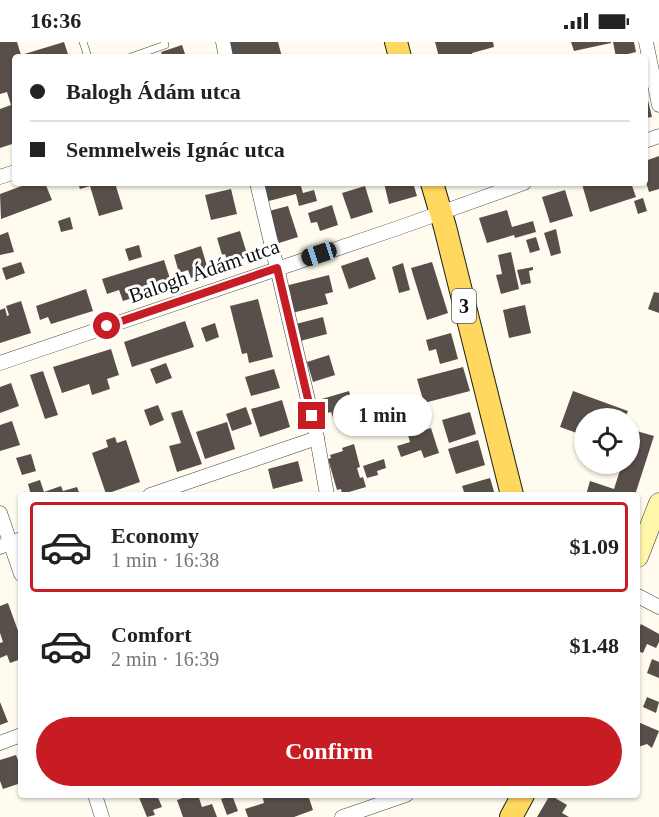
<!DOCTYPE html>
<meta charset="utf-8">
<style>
body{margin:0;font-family:"Times New Roman",serif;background:#f6f6f6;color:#222;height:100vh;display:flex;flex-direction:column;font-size:22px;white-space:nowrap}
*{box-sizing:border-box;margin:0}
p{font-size:20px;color:#767676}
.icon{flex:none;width:33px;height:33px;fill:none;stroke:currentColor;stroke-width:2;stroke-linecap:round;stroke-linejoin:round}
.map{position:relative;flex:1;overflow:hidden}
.panel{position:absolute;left:18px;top:450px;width:622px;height:306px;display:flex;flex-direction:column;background:#fff;border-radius:6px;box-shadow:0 2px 4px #0004}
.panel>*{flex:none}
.top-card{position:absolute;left:12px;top:12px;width:636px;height:132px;border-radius:6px;box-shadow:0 2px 4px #0004;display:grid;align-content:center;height:132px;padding:0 18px;background:#fff}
.buttons{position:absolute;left:574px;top:366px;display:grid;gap:12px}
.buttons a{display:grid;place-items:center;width:66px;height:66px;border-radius:50%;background:#fff;box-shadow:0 2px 4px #0004;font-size:30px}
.end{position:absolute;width:27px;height:27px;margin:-14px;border:8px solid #c81c24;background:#fff;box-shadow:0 0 0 3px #fff}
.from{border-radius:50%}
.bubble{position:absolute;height:42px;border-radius:21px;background:#fff;box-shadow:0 2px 4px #0004;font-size:20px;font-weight:800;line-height:42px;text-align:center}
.car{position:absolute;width:18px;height:36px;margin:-18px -9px;border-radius:8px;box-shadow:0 0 4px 2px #0007;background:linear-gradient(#222 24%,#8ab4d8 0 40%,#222 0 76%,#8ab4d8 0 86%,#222 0)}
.top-card b{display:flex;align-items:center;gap:21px;height:57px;font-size:22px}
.top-card b+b{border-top:2px solid #e0e0e0}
.top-card i{width:15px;height:15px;background:#222}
ul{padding:10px 0 0;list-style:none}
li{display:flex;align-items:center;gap:18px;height:90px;margin:0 12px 9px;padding:0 6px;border:3px solid transparent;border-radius:6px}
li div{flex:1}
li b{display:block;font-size:22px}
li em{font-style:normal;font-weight:800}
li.selected{border-color:#c81c24}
li>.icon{width:54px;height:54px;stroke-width:1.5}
.primary-button{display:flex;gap:12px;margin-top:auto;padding:12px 18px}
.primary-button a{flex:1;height:69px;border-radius:36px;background:#c81c24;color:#fff;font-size:24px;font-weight:800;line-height:69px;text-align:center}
.status{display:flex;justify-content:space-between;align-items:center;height:42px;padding:0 30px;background:#fff;direction:ltr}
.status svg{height:16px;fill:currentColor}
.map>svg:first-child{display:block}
</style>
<div class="status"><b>16:36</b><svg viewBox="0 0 49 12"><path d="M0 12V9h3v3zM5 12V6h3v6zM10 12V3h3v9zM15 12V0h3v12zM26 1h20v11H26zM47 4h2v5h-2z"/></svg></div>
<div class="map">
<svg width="659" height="775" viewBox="0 0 659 775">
<rect width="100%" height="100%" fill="#fffcef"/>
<g fill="#584f4a">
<polygon points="0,0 17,0 21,13 64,0 69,15 15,15 15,101 0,106 0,67 11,63 7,50 0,52"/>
<polygon points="227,0 278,0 282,15 231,15"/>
<polygon points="435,0 493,0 494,5 472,11 473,15 439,15"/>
<polygon points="571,0 611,0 611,1 574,9"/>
<polygon points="613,0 634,0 636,10 616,15"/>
<polygon points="182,3 186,15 163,15 161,10"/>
<polygon points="645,46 652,75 645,76"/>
<polygon points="659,114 659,147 649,150 645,137 645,119"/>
<polygon points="30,141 45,141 52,158 1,177 0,152"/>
<polygon points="78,141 115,141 123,167 99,174 90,144 80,147"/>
<polygon points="260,141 300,141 303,151 314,148 317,159 299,164 296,152 265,160"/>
<polygon points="384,141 413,141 417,154 389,162"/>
<polygon points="631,141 636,155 590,170 582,142"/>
<polygon points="365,144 373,170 351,177 342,151"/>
<polygon points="231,147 237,172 211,178 205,153"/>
<polygon points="565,148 573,174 550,181 542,155"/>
<polygon points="643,156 647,169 638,172 634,159"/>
<polygon points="332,163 338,183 320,189 317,180 311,181 308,171"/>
<polygon points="288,164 298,195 279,201 269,169"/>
<polygon points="507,168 512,185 533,179 536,190 515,196 514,193 487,201 479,176"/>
<polygon points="70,175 73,187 61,190 58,179"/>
<polygon points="556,187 561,211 551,214 544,191"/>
<polygon points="240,189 248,215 228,221 225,212 222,213 217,196"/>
<polygon points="8,190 14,210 0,213 0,193"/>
<polygon points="536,195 540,208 530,211 526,198"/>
<polygon points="139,203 142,215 129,219 125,207"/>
<polygon points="201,204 209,231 191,236 188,228 179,231 174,213"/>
<polygon points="511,210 519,247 501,252 496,233 502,232 498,213"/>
<polygon points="368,215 376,237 349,247 341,224"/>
<polygon points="164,218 172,243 123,259 119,248 107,252 102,237"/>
<polygon points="21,220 25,231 6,238 2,226"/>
<polygon points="432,220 448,271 427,278 411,226"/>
<polygon points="403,221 410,248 399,251 392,225"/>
<polygon points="533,225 533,228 529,229 531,241 521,243 517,228"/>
<polygon points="329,233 333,250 325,252 328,262 292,271 285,244"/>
<polygon points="86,247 93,269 51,282 48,275 40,278 36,264"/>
<polygon points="654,250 659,251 659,271 648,267"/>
<polygon points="258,257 273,315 249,321 247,311 242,312 230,264"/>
<polygon points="21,259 31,291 0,301 0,268 5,266 7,274 9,273 6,264"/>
<polygon points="525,263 531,291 509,296 503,268"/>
<polygon points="323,275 327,292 300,299 296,282"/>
<polygon points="185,279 194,305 132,325 124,300"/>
<polygon points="215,281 219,295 206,300 201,286"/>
<polygon points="451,291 458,317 440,322 436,307 429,309 426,298"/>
<polygon points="111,307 119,333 107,337 110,347 92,353 89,342 62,351 53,325"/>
<polygon points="329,313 335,333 313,340 307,320"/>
<polygon points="166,321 172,336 156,342 150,327"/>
<polygon points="463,325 470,349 424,361 417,337"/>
<polygon points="274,327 280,346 251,354 245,335"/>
<polygon points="43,329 58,373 45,377 30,333"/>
<polygon points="11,341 19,364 0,371 0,345"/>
<polygon points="349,349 356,372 334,378 331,370 320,373 315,359"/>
<polygon points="573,349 628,369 625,376 585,376 585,394 560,385"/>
<polygon points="282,358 290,385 260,395 251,367"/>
<polygon points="158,363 164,378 150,384 144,368"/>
<polygon points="246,365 252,382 232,389 226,372"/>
<polygon points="182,368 202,422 177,430 169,404 181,401 171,371"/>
<polygon points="470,370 476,392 449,401 442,378"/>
<polygon points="12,379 20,403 0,409 0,383"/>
<polygon points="227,380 235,407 205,417 196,390"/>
<polygon points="431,386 439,411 424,416 421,408 401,415 397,404 410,400 408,393"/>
<polygon points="633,388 654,394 635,453 586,453 590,439 614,447 622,422 630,422 630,396"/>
<polygon points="115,395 117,401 126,398 140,440 106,452 92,411 108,405 106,398"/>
<polygon points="478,398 485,423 456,432 448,407"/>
<polygon points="354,402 360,425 357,426 360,436 363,435 366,445 342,452 341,447 337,448 328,417 331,416 330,413 343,409 342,406"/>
<polygon points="31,412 36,429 22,433 16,416"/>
<polygon points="384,417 386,426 377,429 378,433 367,436 363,424"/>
<polygon points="298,419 303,439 273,447 268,427"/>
<polygon points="490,436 495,453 465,453 462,444"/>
<polygon points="40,438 44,450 61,444 63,449 77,445 80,453 31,453 28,442"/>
<polygon points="8,561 21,597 21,617 10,621 7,613 0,616 0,601 3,600 0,591 0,564"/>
<polygon points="641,582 659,592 659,600 656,606 647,602 643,611 638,609 638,588"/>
<polygon points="652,617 659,620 659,636 647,631"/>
<polygon points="647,655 659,660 656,671 643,665"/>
<polygon points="0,660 8,680 0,683"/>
<polygon points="638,680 659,689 652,706 647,702 638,705"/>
<polygon points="16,713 21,726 21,741 3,747 0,739 0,718"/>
<polygon points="138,753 157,753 162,765 153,768 155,773 147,775"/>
<polygon points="192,753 198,753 202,765 212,762 217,775 183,775 177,758"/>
<polygon points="232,753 238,769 227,773 221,757"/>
<polygon points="262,753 308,753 313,768 294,775 248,775 245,767 264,761"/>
<polygon points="550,753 567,763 562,771 569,775 537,775"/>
</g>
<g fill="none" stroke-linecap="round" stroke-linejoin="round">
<g stroke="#414141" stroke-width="8">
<g id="lane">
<polyline points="83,0 88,15"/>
<polyline points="131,15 165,3 164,0"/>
</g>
</g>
<g stroke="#414141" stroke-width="15">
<g id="street">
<polyline points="223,0 226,15"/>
<polyline points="646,0 659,63"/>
<polyline points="645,99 659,94"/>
<polyline points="0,135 15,130"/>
<polyline points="257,141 317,396 327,453"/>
<polyline points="0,321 398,186 524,141"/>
<polyline points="150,453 317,396"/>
<polyline points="0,471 21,532"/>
<polyline points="0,505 21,497"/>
<polyline points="638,554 659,565"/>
<polyline points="0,701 21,693"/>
<polyline points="95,753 102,775"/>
<polyline points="342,775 406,753"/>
</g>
</g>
<g stroke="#303030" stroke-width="21">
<polyline id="secondary" points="638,515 659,461"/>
</g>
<g stroke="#1f1f1f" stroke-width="24">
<g id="primary">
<polyline points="396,0 400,15"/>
<polyline points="432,141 445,185 512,453"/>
<polyline points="511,775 523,753"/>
</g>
</g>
<use href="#lane" stroke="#fff" stroke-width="7"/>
<use href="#street" stroke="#fff" stroke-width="14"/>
<use href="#secondary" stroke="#fff6aa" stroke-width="20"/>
<use href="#primary" stroke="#ffd85f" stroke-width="22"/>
</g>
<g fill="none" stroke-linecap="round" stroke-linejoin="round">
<polyline stroke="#c81c24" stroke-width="8" points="107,284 277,226 312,374"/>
</g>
<g text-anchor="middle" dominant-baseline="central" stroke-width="6" stroke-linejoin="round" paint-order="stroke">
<rect fill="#fff" stroke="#565656" stroke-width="1.5" x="452" y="247" width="24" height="34" rx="4.5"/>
<g font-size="20" font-weight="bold" fill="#0e0e0e">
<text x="464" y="264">3</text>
</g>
<g font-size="21" fill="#0e0e0e" stroke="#fff">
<text transform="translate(204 229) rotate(-19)">Balogh Ádám utca</text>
</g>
</g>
</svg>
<div class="buttons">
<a><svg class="icon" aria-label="locate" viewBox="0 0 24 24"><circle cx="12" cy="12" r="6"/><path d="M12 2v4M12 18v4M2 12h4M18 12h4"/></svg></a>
</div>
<i class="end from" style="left:107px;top:284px"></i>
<i class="end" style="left:312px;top:374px"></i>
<div class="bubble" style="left:333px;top:352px;width:99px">1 min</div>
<i class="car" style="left:319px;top:212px;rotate:252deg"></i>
<div class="top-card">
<b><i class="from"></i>Balogh Ádám utca</b>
<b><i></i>Semmelweis Ignác utca</b>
</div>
<section class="panel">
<ul>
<li class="selected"><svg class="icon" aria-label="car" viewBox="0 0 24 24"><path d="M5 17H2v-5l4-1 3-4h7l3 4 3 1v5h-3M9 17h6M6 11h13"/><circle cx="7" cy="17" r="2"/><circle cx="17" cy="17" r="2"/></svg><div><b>Economy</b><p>1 min · 16:38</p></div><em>$1.09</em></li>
<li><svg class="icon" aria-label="car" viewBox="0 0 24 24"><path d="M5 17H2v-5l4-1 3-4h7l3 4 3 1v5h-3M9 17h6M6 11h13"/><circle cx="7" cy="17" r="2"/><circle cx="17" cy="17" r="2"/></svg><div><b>Comfort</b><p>2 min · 16:39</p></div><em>$1.48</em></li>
</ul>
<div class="primary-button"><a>Confirm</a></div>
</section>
</div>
